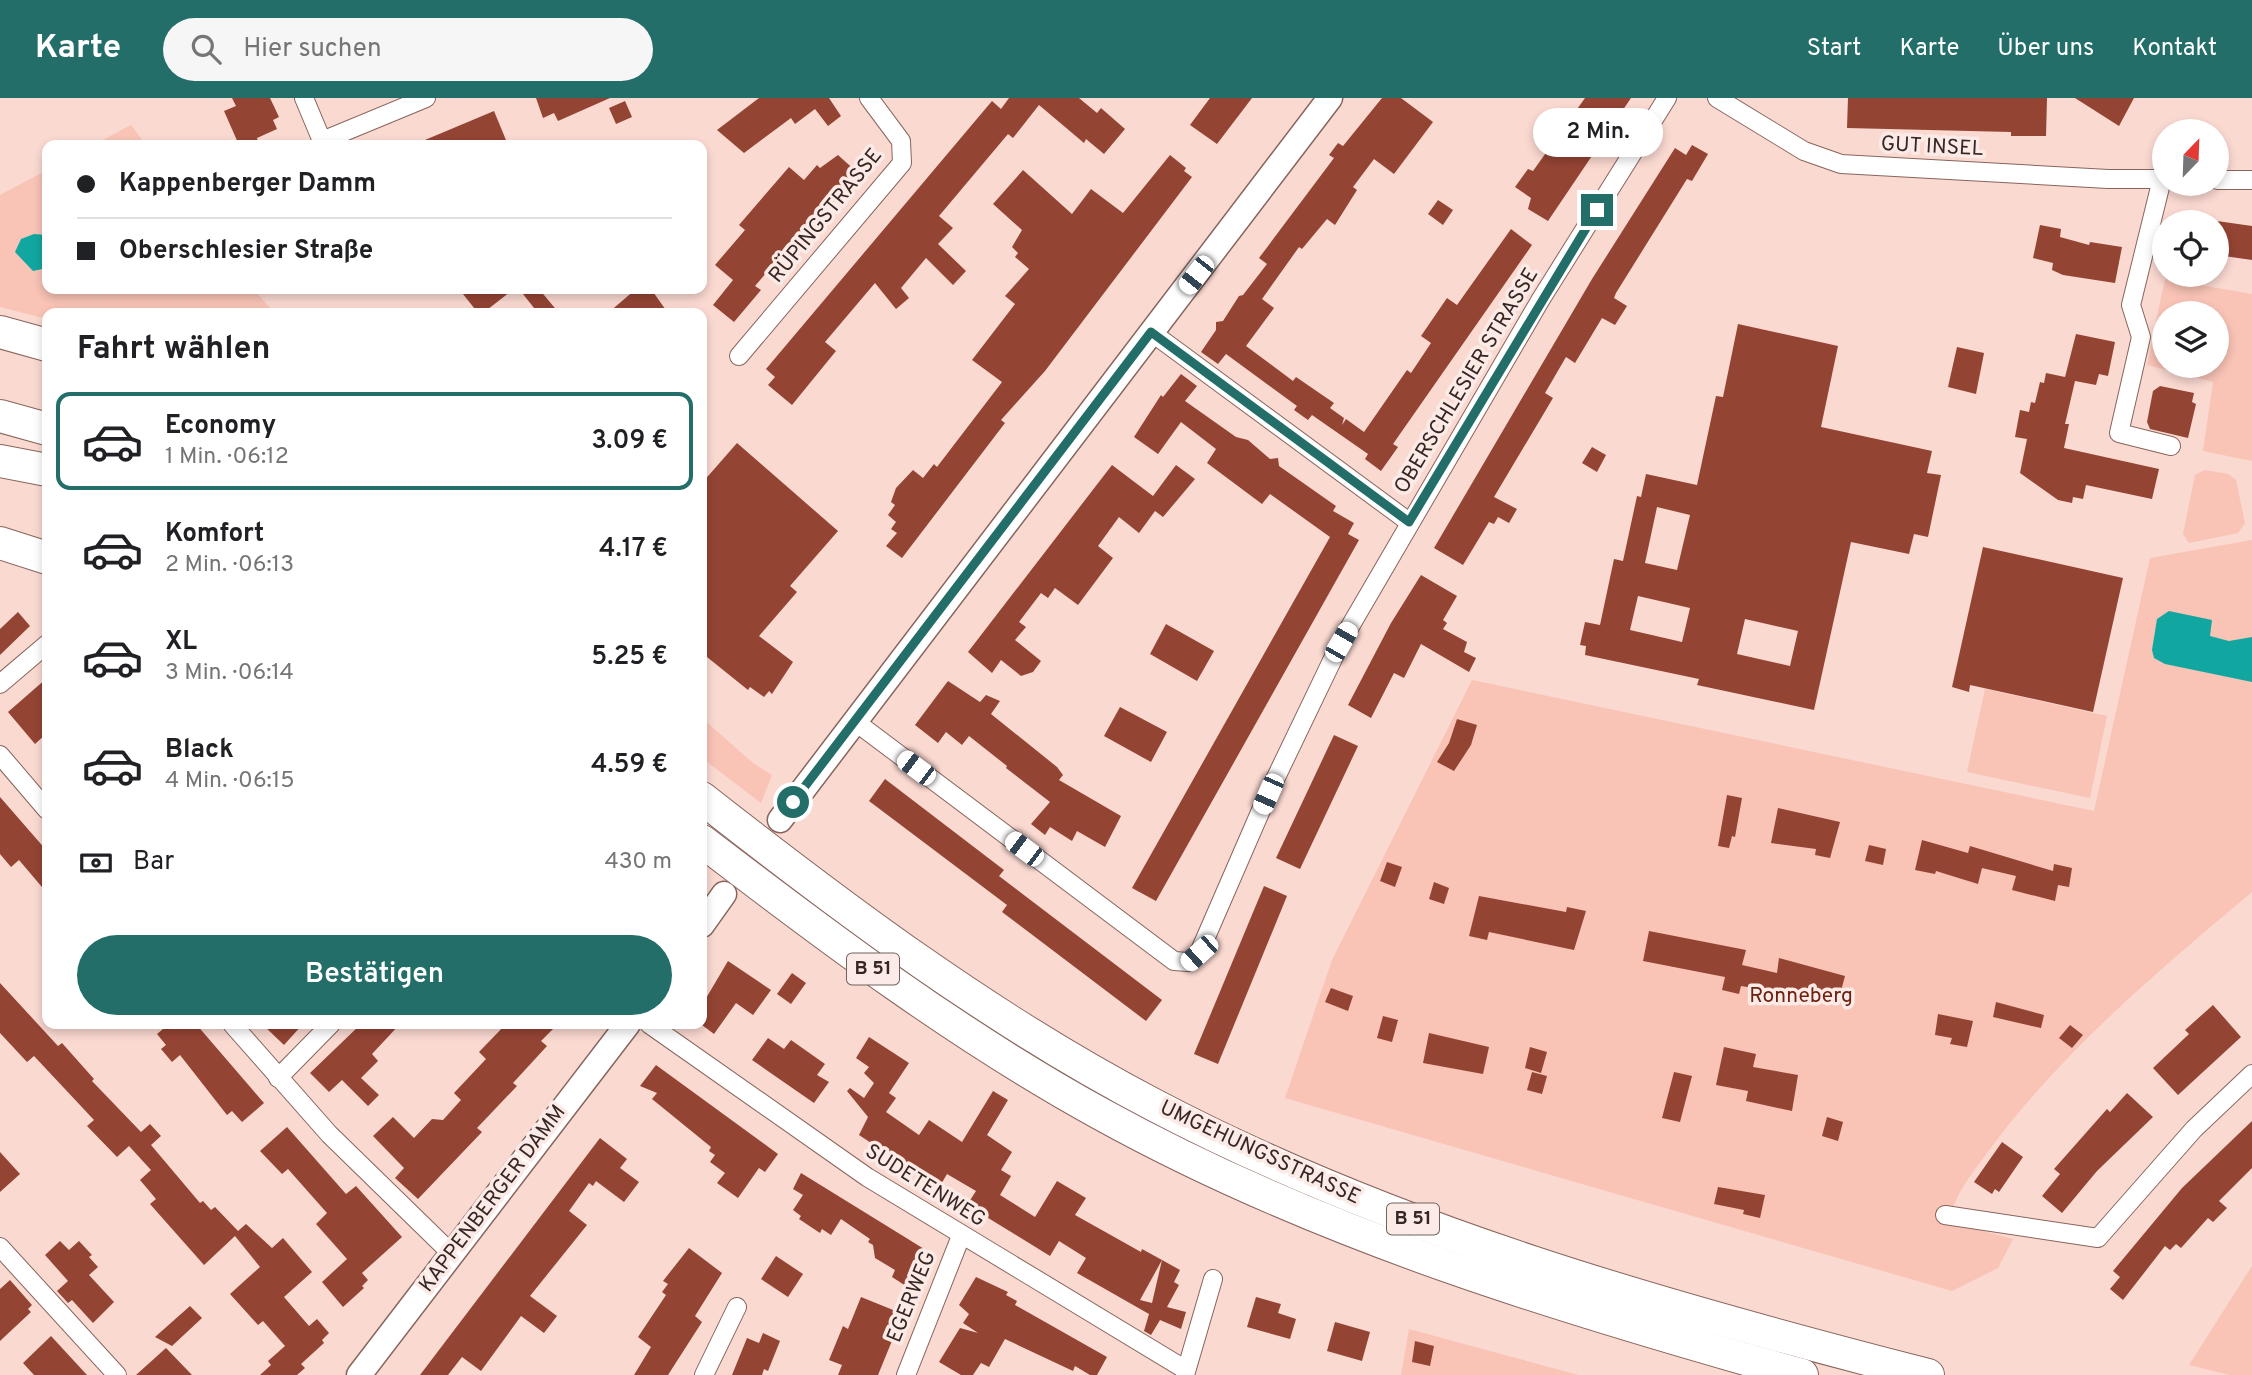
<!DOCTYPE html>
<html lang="de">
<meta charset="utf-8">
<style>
body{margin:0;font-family:Overpass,sans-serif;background:#f6f6f6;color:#202124;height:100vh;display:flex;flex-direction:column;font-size:26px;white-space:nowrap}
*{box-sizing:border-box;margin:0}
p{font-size:23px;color:#757577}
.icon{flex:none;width:38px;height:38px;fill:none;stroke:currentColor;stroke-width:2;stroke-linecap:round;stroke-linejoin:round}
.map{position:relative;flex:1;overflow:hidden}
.drawer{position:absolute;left:42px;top:210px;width:665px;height:721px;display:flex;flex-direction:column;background:#fff;border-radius:14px;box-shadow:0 4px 10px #0003}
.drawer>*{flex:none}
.top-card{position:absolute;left:42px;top:42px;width:665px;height:154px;border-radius:14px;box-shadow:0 4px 10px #0003;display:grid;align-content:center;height:154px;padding:0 35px;background:#fff}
.needle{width:46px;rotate:23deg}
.tools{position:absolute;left:2152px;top:21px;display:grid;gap:14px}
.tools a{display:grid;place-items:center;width:77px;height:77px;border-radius:50%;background:#fff;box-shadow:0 4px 10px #0003;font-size:35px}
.end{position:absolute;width:32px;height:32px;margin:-16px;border:9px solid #236e69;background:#fff;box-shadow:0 0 0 4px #fff}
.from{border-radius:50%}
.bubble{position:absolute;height:49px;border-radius:24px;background:#fff;box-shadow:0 4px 10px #0003;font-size:23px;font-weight:600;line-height:49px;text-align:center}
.car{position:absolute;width:21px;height:42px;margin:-21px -10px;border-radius:9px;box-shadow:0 0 5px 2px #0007;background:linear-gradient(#fff 24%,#345 0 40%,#fff 0 76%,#345 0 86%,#fff 0)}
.top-card b{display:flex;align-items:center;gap:24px;height:66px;font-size:26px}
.top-card b+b{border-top:2px solid #e0e0e0}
.top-card i{width:18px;height:18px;background:#202124}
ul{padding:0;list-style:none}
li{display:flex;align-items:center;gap:21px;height:98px;margin:0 14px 10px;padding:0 21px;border:4px solid transparent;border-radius:14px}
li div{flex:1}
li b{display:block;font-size:26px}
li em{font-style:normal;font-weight:600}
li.current{border-color:#236e69}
li>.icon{width:63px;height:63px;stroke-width:1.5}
h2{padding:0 35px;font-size:32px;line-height:84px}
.pay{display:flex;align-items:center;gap:18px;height:77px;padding:0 35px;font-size:26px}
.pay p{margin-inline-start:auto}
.cta{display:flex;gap:14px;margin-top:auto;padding:14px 35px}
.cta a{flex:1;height:80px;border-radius:42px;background:#236e69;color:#fff;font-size:28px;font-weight:600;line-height:80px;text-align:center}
header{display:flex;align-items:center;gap:42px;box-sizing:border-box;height:98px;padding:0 35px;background:#236e69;color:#fff}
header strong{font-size:33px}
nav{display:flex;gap:38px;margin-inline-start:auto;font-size:24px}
.search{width:490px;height:63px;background:#f6f6f6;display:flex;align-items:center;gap:18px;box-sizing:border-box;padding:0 24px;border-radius:38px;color:#757577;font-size:26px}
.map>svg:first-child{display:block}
</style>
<header>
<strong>Karte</strong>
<div class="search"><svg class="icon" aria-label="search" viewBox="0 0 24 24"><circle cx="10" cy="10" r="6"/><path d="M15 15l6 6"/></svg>Hier suchen</div>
<nav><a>Start</a><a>Karte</a><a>Über uns</a><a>Kontakt</a></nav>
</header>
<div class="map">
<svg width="2252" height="1277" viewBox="0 0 2252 1277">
<rect width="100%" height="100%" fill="#fad9d1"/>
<g fill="#f9c3b6" fill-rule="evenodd">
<polygon points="131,27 146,47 93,47"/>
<polygon points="47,72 47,191 253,191 275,215 47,215 47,221 0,209 0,97"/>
<path d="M2165,181L2252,196V363L2203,353L2213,284L2147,267ZM2165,215H2217V268H2165Z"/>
<polygon points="2205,372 2228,376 2236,382 2245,425 2238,435 2189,445 2183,436 2195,377"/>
<path d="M2252,442V794C2158,873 2060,955 1987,1055C1970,1078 1955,1096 1949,1124L2013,1141L1998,1170L1952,1193L1285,1000L1332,862L1472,582L2094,713L2150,460Z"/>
<polygon points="1985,591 2107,618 2090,700 1967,674"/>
<polygon points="702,620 753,665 772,677 761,705 702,660"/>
<polygon points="2252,1168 2252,1277 2230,1277 2189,1267"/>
<polygon points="1409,1231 1578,1277 1401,1277"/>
</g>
<g fill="#11a7a0">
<polygon points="34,136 47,137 47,170 33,173 15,154 21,141"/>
<polygon points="2169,513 2212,522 2210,538 2229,543 2252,539 2252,584 2165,566 2154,560 2152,552 2157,521"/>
</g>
<g fill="#944433" fill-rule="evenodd">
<polygon points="232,0 270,0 279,19 273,22 277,31 257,40 259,47 239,47 224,13 236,8"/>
<polygon points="536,0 610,0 558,23 554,15 543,20"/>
<polygon points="759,0 829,0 841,18 828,28 815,11 795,26 791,20 744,55 717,32"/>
<polygon points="1009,0 1079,0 1097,15 1101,10 1125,31 1104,56 1086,41 1084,45 1039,7 1013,40 1008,36 939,118 953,130 938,146 966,173 953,187 926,160 901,190 909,200 896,211 875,185 825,244 836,253 792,307 768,287 775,279 766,271 992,3 1001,11"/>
<polygon points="1210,0 1252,0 1217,46 1190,27"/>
<polygon points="1382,0 1401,0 1433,24 1394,76 1374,61 1353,89 1357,92 1335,127 1327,121 1302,151 1299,149 1262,201 1274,210 1246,248 1293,283 1296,279 1334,305 1330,310 1344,320 1342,327 1346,321 1364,334 1407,272 1411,275 1431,245 1421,238 1447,200 1457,207 1511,131 1532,147 1393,346 1398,349 1381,373 1365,361 1368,356 1312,317 1308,322 1294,312 1297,308 1226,256 1218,266 1201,254 1216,232 1216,224 1223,223 1239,198 1243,197 1267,166 1259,160 1334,60 1329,57 1338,45 1343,48"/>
<polygon points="1585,0 1631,0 1548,123 1528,111 1531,100 1515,89 1528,71 1533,73"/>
<polygon points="1848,0 2047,0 2046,38 2011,38 2011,34 1847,30"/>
<polygon points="2075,0 2134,0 2119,28"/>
<polygon points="625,3 632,19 616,26 609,10"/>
<polygon points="494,13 508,47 413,47"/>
<polygon points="1692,47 1708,56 1692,83 1687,81 1616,195 1614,200 1627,208 1615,227 1602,220 1575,265 1566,259 1545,295 1553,300 1494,399 1517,411 1509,425 1498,419 1494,426 1489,424 1463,467 1434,450 1592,181 1675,50 1686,57"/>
<polygon points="838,57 858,75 831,107 827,102 804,129 810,133 783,165 778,161 755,188 761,192 734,224 713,207 733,182 715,167 745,132 739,127 789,69 804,82 817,67 820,70"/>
<polygon points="1170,57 1186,70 1184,73 1192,79 1045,273 1001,322 1005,325 902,460 886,448 897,435 891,431 896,424 888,417 895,407 891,404 896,390 913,372 923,380 934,366 937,369 1002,284 972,262 1015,206 1005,198 1029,171 1015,159 1018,155 1012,149 1022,132 993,106 1023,72 1072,116 1091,91 1123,115"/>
<polygon points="1438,102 1453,112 1443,127 1428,116"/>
<polygon points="2217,123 2252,128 2252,162 2217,157"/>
<polygon points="2040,127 2061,131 2060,139 2089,147 2090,144 2122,149 2115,185 2063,177 2052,172 2053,165 2033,160"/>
<polygon points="459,191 514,191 483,215 478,215"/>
<polygon points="519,191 539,191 559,215 538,215"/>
<polygon points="636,191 651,191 668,215 608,215"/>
<path d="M1738,226L1838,248L1821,329L1932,353L1927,375L1941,377L1928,439L1914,436L1909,456L1851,444L1814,612L1697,587L1699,581L1585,557L1586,548L1580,547L1585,524L1600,527L1614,461L1623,463L1637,398L1641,399L1646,376L1697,387L1716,298L1723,299ZM1657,409L1690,417L1677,472L1645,465ZM1638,498L1690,510L1682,544L1630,532ZM1745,521L1798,533L1790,568L1737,556Z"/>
<polygon points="2076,236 2115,244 2108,278 2099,276 2096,287 2075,283 2065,326 2069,326 2064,350 2159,371 2152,401 2086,387 2083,401 2073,399 2072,405 2058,402 2020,375 2027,341 2015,339 2020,312 2029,314 2031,304 2035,305 2040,284 2044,285 2046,275 2065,279"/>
<polygon points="1957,249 1984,255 1976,296 1948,289"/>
<polygon points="1181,276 1197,288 1185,303 1236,339 1248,342 1270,361 1278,360 1279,368 1336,408 1333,413 1354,425 1348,436 1359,442 1156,803 1132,790 1330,439 1270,396 1262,406 1207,365 1216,351 1181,324 1158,356 1134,339 1161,297 1163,299"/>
<polygon points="2160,288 2194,295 2192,304 2196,306 2188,340 2150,331 2147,324 2153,293"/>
<polygon points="737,345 838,433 790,488 797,494 759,538 793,564 772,596 769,593 764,599 750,589 748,592 702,555 702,385"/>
<polygon points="1592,349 1606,357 1597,374 1582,365"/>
<polygon points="1112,367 1153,398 1176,367 1195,381 1163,419 1155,413 1139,435 1119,419 1098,448 1113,460 1078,507 1055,490 1048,500 1041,495 1019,524 1026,529 1015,542 1041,563 1033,574 1021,578 1001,562 992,575 968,554"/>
<polygon points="1983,449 2123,480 2093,614 1970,587 1969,594 1952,589"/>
<polygon points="1421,477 1457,498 1443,522 1447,525 1443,531 1467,544 1464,554 1476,560 1469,574 1421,546 1404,580 1394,575 1371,620 1348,607 1391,525"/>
<polygon points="18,514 30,528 0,557 0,531"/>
<polygon points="1166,526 1214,553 1197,583 1150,556"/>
<polygon points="47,580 47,635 35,646 8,614"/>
<polygon points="948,583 980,604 986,597 1000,603 991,616 1057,669 1063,677 1059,682 1121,718 1105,749 1077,733 1072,743 1050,729 1045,737 1031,726 1050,704 1006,670 1007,668 969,638 962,647 946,634 938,645 915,627"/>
<polygon points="1120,609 1167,634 1151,664 1104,638"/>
<polygon points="1457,621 1477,627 1471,647 1454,673 1437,664 1449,645"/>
<polygon points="1334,637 1358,648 1300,771 1276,760"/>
<polygon points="885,681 1004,772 999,778 1162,902 1146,923 1002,814 1007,807 869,703"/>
<polygon points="1727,697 1742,700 1735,739 1732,738 1729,750 1718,748"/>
<polygon points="0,699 47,753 47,795 19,762 11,769 0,756"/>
<polygon points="1778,710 1840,724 1830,760 1815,757 1816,751 1771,745"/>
<polygon points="1922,742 1968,755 1970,748 2053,773 2054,766 2072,770 2069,789 2058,787 2055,803 2012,792 2016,778 1982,770 1978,786 1936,773 1935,776 1915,772"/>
<polygon points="1869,747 1886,751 1883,767 1865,763"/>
<polygon points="1387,764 1402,769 1395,789 1380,783"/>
<polygon points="1434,784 1449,790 1444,806 1429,801"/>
<polygon points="1264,788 1287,798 1218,966 1194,956"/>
<polygon points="1479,798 1566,814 1567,809 1586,813 1574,852 1489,834 1487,842 1469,838"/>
<polygon points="1649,833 1746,852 1742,867 1777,875 1779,860 1845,878 1838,904 1741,888 1739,896 1722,892 1725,879 1643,863"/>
<polygon points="728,863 771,892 753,917 736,905 714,936 702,927 702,907"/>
<polygon points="792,875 806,885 791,906 777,896"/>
<polygon points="0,885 58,948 62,945 94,981 92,983 141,1034 150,1026 161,1038 151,1047 200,1105 203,1103 211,1112 215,1109 238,1133 246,1126 272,1150 283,1140 312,1174 284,1199 309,1228 317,1221 329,1235 322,1242 324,1245 301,1266 305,1270 297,1277 260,1277 271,1267 268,1263 285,1248 263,1223 258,1227 230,1196 260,1169 235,1138 204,1167 150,1106 156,1101 140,1082 151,1072 129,1048 117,1059 87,1028 94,1022 34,958 27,964 0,935"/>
<polygon points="1331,890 1353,898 1348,913 1325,904"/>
<polygon points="1996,904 2044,917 2041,930 1993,919"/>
<polygon points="2213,907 2241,939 2178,997 2153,970 2189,936 2185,932"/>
<polygon points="1938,916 1973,923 1967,949 1950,946 1952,940 1935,937"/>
<polygon points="1383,918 1398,922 1392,944 1377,940"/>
<polygon points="169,926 196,926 264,1005 242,1024 232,1013 227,1017 180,957 172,964 161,951 166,947 157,936"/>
<polygon points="262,926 303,926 284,947"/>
<polygon points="361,926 400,926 372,956 378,963 361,980 379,997 368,1008 342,982 329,994 310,975"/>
<polygon points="506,926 558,926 541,943 547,948 513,985 517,988 477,1030 482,1034 418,1101 395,1080 404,1070 373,1038 393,1019 414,1040 432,1021 443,1022 461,1002 454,995 486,961 479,954"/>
<polygon points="2070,927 2083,937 2072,950 2059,940"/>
<polygon points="1429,935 1489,949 1483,976 1423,965"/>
<polygon points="869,939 909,965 889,995 896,1000 886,1014 919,1037 929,1022 962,1044 993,993 1008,1002 987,1037 1012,1054 1001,1072 1011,1078 1000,1097 1035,1119 1057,1083 1086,1100 1075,1117 1141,1154 1142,1151 1162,1162 1140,1202 1152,1205 1162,1162 1180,1172 1174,1184 1179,1187 1167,1209 1186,1214 1181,1231 1160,1222 1151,1237 1144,1233 1149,1216 1077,1175 1086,1160 1059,1143 1050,1158 967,1107 976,1093 947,1076 937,1093 920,1082 912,1072 859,1037 868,1019 847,993 850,990 864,1000 874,985 864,975 869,969 856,960"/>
<polygon points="768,940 784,951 791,942 825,966 817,977 829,984 814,1005 752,962"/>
<polygon points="1530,949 1547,954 1541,975 1525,970"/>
<polygon points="1724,949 1756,956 1753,969 1798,977 1792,1013 1746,1003 1748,993 1716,987"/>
<polygon points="656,967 778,1056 765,1074 759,1070 738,1100 717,1085 725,1075 710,1064 715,1057 709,1053 711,1049 652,1001 657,995 640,988"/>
<polygon points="1532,974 1547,978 1542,996 1527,992"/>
<polygon points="1674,974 1692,978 1680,1024 1662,1020"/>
<polygon points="2127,995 2153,1019 2097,1073 2062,1115 2042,1098 2060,1076 2054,1071 2107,1011 2110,1014"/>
<polygon points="1827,1019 1843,1024 1838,1043 1822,1038"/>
<polygon points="2252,1023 2252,1070 2219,1103 2227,1110 2213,1124 2208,1120 2181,1150 2176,1146 2170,1152 2165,1148 2123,1202 2110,1191 2120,1179 2113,1173 2182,1090"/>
<polygon points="287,1029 346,1096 356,1088 402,1139 362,1175 368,1182 362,1188 364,1190 343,1209 322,1184 347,1161 316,1126 327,1115 288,1071 282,1076 260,1053"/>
<polygon points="600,1040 627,1061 620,1070 639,1084 624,1104 596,1083 593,1088 589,1085 569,1113 587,1127 530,1198 557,1218 544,1235 521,1218 481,1273 462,1259 448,1277 420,1277"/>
<polygon points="2002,1044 2023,1059 1999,1094 1995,1091 1992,1096 1974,1084"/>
<polygon points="0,1054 20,1076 0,1094"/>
<polygon points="801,1075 929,1154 909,1190 892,1179 895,1172 875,1160 873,1147 868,1144 870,1141 841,1121 831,1137 822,1131 820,1135 799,1121 801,1118 793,1112 803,1097 793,1091"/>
<polygon points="1718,1089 1765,1097 1760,1120 1743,1116 1744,1112 1714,1106"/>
<polygon points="60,1143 69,1152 79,1143 92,1157 89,1159 98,1169 89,1177 114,1204 93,1225 72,1202 68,1205 57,1193 68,1183 45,1157"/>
<polygon points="689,1150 722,1175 695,1218 702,1224 668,1277 634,1277 651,1249 638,1239 666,1197 662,1194 668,1186 663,1183"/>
<polygon points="776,1158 803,1176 788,1199 761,1181"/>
<polygon points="976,1179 1008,1194 1006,1197 1017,1203 1015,1207 1107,1259 1097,1277 1090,1277 1075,1268 1073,1273 1005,1241 989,1269 981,1265 973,1277 961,1277 939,1264 960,1230 978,1235 963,1225 969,1216 959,1207"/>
<polygon points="10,1182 32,1207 28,1211 31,1214 0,1243 0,1191"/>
<polygon points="861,1199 903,1216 878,1277 838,1277 842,1267 829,1262 843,1228 848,1231"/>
<polygon points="1256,1199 1281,1206 1278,1215 1296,1221 1290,1241 1247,1229"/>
<polygon points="190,1208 202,1220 172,1248 155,1239"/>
<polygon points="1335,1224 1370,1234 1362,1263 1327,1253"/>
<polygon points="763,1235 780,1243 768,1273 764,1271 762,1277 732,1277 747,1240 759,1245"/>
<polygon points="51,1238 87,1277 34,1277 23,1265"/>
<polygon points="1415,1243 1434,1248 1430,1268 1412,1264"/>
<polygon points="166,1250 192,1277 136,1277"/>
</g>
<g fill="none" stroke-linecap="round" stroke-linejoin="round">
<g stroke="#88655c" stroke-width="20">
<g id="street">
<polyline points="304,0 322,43 426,0"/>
<polyline points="1717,0 1804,53 1841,66 2108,81 2165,81"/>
<polyline points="2162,81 2131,207 2141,239 2119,335 2171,348"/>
<polyline points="2217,82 2252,82"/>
<polyline points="1151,234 1409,424"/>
<polyline points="739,258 902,65 901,43 869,0"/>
<polyline points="0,586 47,546"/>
<polyline points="853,622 1174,863 1188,864 1199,855 1268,696 1341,544 1541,201 1667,0"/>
<polyline points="0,657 47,712"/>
<polyline points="232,926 329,1036 452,1156"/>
<polyline points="649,926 867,1079 1186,1272"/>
<polyline points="278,980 331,926"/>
<polyline points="1945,1117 2098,1140 2194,1031 2252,976"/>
<polyline points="0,1149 117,1277"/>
<polyline points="704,1277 737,1209"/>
<polyline points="906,1277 961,1138"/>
<polyline points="1185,1277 1213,1181"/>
</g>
</g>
<g stroke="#88655c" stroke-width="27">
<g id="secondary">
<polyline points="780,722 1330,0"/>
<polyline points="702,827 724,796"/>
<polyline points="359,1277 628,926"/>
</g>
</g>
<g stroke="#88655c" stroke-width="34">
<g id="highway">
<polyline points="0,234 47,247"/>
<polyline points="0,318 47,331"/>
<polyline points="0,363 47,372"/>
<polyline points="0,445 47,460"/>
<path d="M702,700C846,813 993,923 1156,1008C1396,1134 1667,1210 1928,1277"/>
<path d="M702,743C830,841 959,938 1101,1016C1320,1137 1562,1210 1802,1277"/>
</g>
</g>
<use href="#street" stroke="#fff" stroke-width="18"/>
<use href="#secondary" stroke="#fff" stroke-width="24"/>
<use href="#highway" stroke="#fff" stroke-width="32"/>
</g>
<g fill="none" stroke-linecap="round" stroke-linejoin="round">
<polyline stroke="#236e69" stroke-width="9" points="793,704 1151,234 1409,424 1597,112"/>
</g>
<g text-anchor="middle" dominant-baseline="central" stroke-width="7" stroke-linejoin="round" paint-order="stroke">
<g fill="#fbeae6" stroke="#71625e" stroke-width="2">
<rect x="847" y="855.5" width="52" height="31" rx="5"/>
<rect x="1387" y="1105.5" width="52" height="31" rx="5"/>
</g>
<g font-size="19" font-weight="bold" fill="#362724">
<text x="873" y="871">B 51</text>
<text x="1413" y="1121">B 51</text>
</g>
<g font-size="21" fill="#362724" stroke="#fbeae6">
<text transform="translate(1932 49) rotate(3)">GUT INSEL</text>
<text transform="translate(826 118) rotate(-51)">RÜPINGSTRASSE</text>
<text transform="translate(1467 283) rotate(-59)">OBERSCHLESIER STRASSE</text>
<text transform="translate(1260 1055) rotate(25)">UMGEHUNGSSTRASSE</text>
<text transform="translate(925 1088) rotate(32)">SUDETENWEG</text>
<text transform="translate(493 1101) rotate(-53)">KAPPENBERGER DAMM</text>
<text transform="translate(912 1199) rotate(-68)">EGERWEG</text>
</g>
<g font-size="21" fill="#6e2110" stroke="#fbeae6">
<text x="1801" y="898">Ronneberg</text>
</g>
</g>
</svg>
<div class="tools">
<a><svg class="needle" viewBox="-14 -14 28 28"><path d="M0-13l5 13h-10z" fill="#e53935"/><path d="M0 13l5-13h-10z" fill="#757577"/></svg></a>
<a><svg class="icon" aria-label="locate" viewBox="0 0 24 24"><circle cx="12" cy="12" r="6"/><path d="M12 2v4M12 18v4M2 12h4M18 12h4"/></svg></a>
<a><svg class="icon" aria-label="layers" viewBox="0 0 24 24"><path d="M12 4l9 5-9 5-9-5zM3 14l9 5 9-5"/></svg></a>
</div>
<i class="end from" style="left:793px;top:704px"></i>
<i class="end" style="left:1597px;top:112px"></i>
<div class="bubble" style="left:1533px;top:10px;width:130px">2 Min.</div>
<i class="car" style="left:1196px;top:177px;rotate:218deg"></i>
<i class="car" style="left:1341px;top:544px;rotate:30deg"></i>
<i class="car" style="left:916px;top:670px;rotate:307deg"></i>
<i class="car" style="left:1268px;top:696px;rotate:204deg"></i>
<i class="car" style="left:1024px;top:751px;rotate:307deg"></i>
<i class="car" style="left:1199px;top:855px;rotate:228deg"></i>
<div class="top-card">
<b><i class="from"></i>Kappenberger Damm</b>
<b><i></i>Oberschlesier Straße</b>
</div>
<section class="drawer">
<h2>Fahrt wählen</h2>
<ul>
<li class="current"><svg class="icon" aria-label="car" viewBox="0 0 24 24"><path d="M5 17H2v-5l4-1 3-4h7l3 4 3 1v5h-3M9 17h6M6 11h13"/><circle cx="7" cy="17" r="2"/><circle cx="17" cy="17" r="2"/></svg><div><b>Economy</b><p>1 Min. · 06:12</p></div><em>3.09 €</em></li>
<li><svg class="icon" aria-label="car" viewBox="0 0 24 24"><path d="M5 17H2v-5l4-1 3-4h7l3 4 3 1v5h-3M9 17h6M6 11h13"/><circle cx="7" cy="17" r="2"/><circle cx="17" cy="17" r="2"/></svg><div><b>Komfort</b><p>2 Min. · 06:13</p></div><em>4.17 €</em></li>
<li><svg class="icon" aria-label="car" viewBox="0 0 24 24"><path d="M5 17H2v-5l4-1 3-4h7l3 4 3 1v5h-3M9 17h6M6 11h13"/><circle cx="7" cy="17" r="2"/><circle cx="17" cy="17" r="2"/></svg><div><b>XL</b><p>3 Min. · 06:14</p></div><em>5.25 €</em></li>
<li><svg class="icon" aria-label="car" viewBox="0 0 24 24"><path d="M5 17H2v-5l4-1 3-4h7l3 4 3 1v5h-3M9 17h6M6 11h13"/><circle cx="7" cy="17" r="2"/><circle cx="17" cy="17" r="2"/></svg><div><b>Black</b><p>4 Min. · 06:15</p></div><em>4.59 €</em></li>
</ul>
<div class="pay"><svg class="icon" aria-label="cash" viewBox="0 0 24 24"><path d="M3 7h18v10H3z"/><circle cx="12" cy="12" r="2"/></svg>Bar<p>430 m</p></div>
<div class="cta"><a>Bestätigen</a></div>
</section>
</div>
